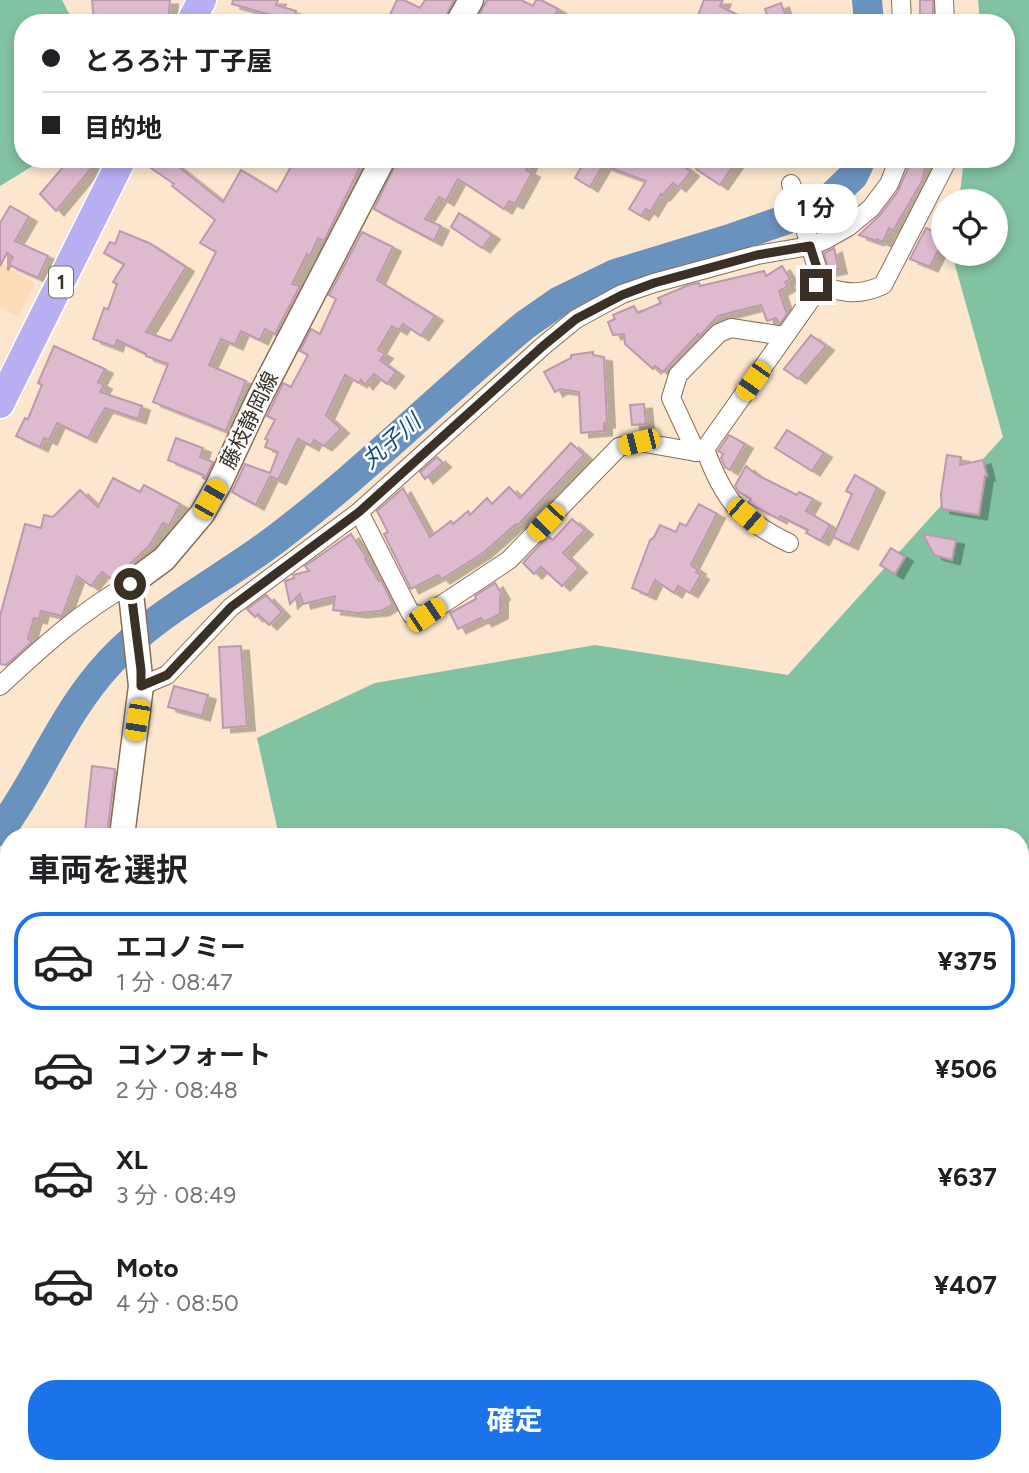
<!DOCTYPE html>
<html lang="ja">
<meta charset="utf-8">
<style>
body{margin:0;font-family:Figtree,"Noto Sans JP",sans-serif;background:#f2f2f2;color:#202124;height:100vh;display:flex;flex-direction:column;font-size:26px;white-space:nowrap}
*{box-sizing:border-box;margin:0}
p{font-size:23px;color:#757577}
.icon{flex:none;width:38px;height:38px;fill:none;stroke:currentColor;stroke-width:2;stroke-linecap:round;stroke-linejoin:round}
.map{position:relative;flex:1;overflow:hidden}
.panel{position:absolute;left:0px;top:828px;width:1029px;height:646px;display:flex;flex-direction:column;background:#fff;border-radius:28px 28px 0 0;box-shadow:0 4px 10px #0003}
.panel>*{flex:none}
.top-card{position:absolute;left:14px;top:14px;width:1001px;height:154px;border-radius:28px;box-shadow:0 4px 10px #0003;display:grid;align-content:center;height:154px;padding:0 28px;background:#fff}
.controls{position:absolute;left:931px;top:189px;display:grid;gap:14px}
.controls a{display:grid;place-items:center;width:77px;height:77px;border-radius:50%;background:#fff;box-shadow:0 4px 10px #0003;font-size:35px}
.end{position:absolute;width:32px;height:32px;margin:-16px;border:9px solid #3b3025;background:#fff;box-shadow:0 0 0 4px #fff}
.from{border-radius:50%}
.bubble{position:absolute;height:49px;border-radius:24px;background:#fff;box-shadow:0 4px 10px #0003;font-size:23px;font-weight:700;line-height:49px;text-align:center}
.car{position:absolute;width:21px;height:42px;margin:-21px -10px;border-radius:9px;box-shadow:0 0 5px 2px #0007;background:linear-gradient(#f5c518 24%,#345 0 40%,#f5c518 0 76%,#345 0 86%,#f5c518 0)}
.top-card b{display:flex;align-items:center;gap:24px;height:66px;font-size:26px}
.top-card b+b{border-top:2px solid #e0e0e0}
.top-card i{width:18px;height:18px;background:#202124}
ul{padding:0;list-style:none}
li{display:flex;align-items:center;gap:21px;height:98px;margin:0 14px 10px;padding:0 14px;border:4px solid transparent;border-radius:28px}
li div{flex:1}
li b{display:block;font-size:26px}
li em{font-style:normal;font-weight:700}
li.active{border-color:#1a73e8}
li>.icon{width:63px;height:63px;stroke-width:1.5}
h2{padding:0 28px;font-size:32px;line-height:84px}
.action{display:flex;gap:14px;margin-top:auto;padding:14px 28px}
.action a{flex:1;height:80px;border-radius:28px;background:#1a73e8;color:#fff;font-size:28px;font-weight:700;line-height:80px;text-align:center}
.map>svg:first-child{display:block}
</style>
<div class="map">
<svg width="1029" height="1473" viewBox="0 0 1029 1473">
<defs>
<filter id="shadow"><feDropShadow dx="8" dy="4.5" stdDeviation="0" flood-color="#0004"/></filter>
</defs>
<rect width="100%" height="100%" fill="#fce6ce"/>
<polygon fill="#fcdbb8" points="0,262 35,284 18,317 0,307"/>
<g fill="#81c2a2">
<polygon points="0,0 62,0 74,23 23,23 23,159 44,159 0,186"/>
<polygon points="978,0 1029,0 1029,1473 111,1473 115,1465 1020,1465 1020,836 279,836 257,738 375,683 595,645 788,675 1003,437 952,254 996,254 996,201 959,201 964,159 1006,159 1006,23 980,23"/>
</g>
<g fill="none" stroke-linecap="round" stroke-linejoin="round">
<g stroke="#6a92be" stroke-width="30">
<polyline points="867,0 869,23"/>
<path d="M0,831C40,777 63,712 110,662C157,611 221,581 276,539C363,473 440,395 525,325L558,302L615,274L733,238L802,214L827,201L853,176L861,159"/>
</g>
</g>
<g fill="#debacf" stroke="#bc99ad" stroke-width="2" filter="url(#shadow)">
<polygon points="92,0 170,0 168,23 94,23"/>
<polygon points="233,0 278,0 276,5 296,11 293,23 269,23 271,15 232,4"/>
<polygon points="397,0 404,0 420,8 425,0 454,0 443,23 386,23"/>
<polygon points="487,0 521,0 533,6 536,0 541,0 558,9 551,23 475,23"/>
<polygon points="704,0 723,0 720,6 753,23 695,23"/>
<polygon points="920,0 933,0 933,15 920,14"/>
<polygon points="781,3 788,23 770,23 765,9"/>
<polygon points="70,159 99,159 56,211 40,194"/>
<polygon points="138,159 169,159 223,202 241,170 277,192 295,159 309,166 312,159 349,159 361,165 324,241 318,238 310,256 307,254 292,284 300,286 275,334 265,329 260,340 241,331 235,345 221,339 209,365 246,381 226,431 153,402 168,364 146,356 146,354 117,340 115,347 93,339 104,308 108,309 117,284 113,282 124,264 104,253 110,242 115,244 120,231 149,243 186,267 146,332 171,341 216,252 200,243 215,220 172,186 174,184"/>
<polygon points="398,159 470,159 484,165 488,159 532,159 526,170 532,173 515,204 509,201 504,209 458,179 446,201 439,197 425,219 441,226 434,241 374,209"/>
<polygon points="586,159 675,159 691,172 678,187 673,183 662,196 661,194 650,212 646,209 641,216 629,209 646,181 603,165 590,187 575,178"/>
<polygon points="699,159 738,159 720,185 696,169"/>
<polygon points="912,159 927,159 922,181 893,231 889,228 883,242 877,239 876,241 859,235 880,215 898,191"/>
<polygon points="10,206 29,217 15,241 48,256 38,278 9,265 13,257 7,253 0,266 0,223"/>
<polygon points="459,213 492,235 482,248 451,227"/>
<polygon points="926,228 943,236 943,241 930,267 910,259"/>
<polygon points="362,232 393,247 377,280 435,316 421,336 403,324 399,330 392,326 378,350 385,354 380,360 396,372 387,384 374,374 365,385 361,380 359,383 345,375 326,415 341,429 324,446 314,440 311,446 298,439 278,480 270,476 256,505 232,492 245,464 270,473 278,452 265,447 268,440 265,439 275,420 267,416 283,383 291,387 308,355 300,351 311,329 320,334 336,299 329,295"/>
<polygon points="834,248 839,269 829,271 824,253"/>
<polygon points="782,266 790,279 785,282 788,286 779,291 787,314 780,324 776,318 767,321 761,305 718,316 698,338 698,334 663,372 655,366 653,369 625,344 624,334 613,335 608,322 615,319 613,315 634,306 638,313 661,303 658,298 689,285 699,283 700,286 764,271 766,276"/>
<polygon points="811,335 826,346 798,379 784,369"/>
<polygon points="54,346 105,369 98,382 104,385 100,392 142,406 138,419 105,408 88,438 57,423 49,440 44,438 40,447 16,436 25,418 28,419 42,385 38,383"/>
<polygon points="593,352 593,355 604,357 607,423 604,423 604,431 581,433 579,392 560,389 555,392 544,372 571,358 571,355"/>
<polygon points="644,404 646,424 632,425 630,405"/>
<polygon points="787,430 824,453 812,471 775,448"/>
<polygon points="729,435 745,444 730,470 725,467 721,458 723,454 718,451"/>
<polygon points="176,438 203,448 200,457 213,462 205,479 203,478 204,475 168,460"/>
<polygon points="571,443 584,455 518,525 516,524 483,553 442,579 438,575 411,589 384,534 388,532 377,511 403,488 430,537 451,521 453,524 468,511 470,515 487,498 492,504 509,487 520,498"/>
<polygon points="947,455 961,457 960,465 983,460 987,476 985,476 979,515 942,509 941,494"/>
<polygon points="437,457 443,463 425,479 420,472"/>
<polygon points="746,466 757,475 797,495 799,492 813,499 806,511 830,525 821,541 806,533 808,530 780,516 779,519 748,503 751,499 739,492 735,486"/>
<polygon points="855,475 877,488 850,545 833,537 852,494 846,491"/>
<polygon points="113,478 140,492 144,485 180,504 169,526 163,523 149,546 113,580 102,572 91,586 77,576 62,616 41,611 39,619 34,618 28,639 32,642 6,665 0,664 0,616 25,524 41,528 44,515 53,517 80,490 98,507"/>
<polygon points="699,504 717,514 691,565 698,570 696,572 701,575 690,593 678,586 674,593 655,580 648,595 632,588 650,540 654,537 660,525 676,532 680,523 686,526"/>
<polygon points="572,519 585,530 563,553 579,568 562,586 541,567 534,574 523,563 548,536 553,540"/>
<polygon points="351,534 367,558 365,559 379,581 381,580 393,604 381,611 359,613 333,610 335,596 303,604 300,594 290,604 285,581 294,578 293,575 309,571 305,566"/>
<polygon points="923,534 956,540 952,560 934,555"/>
<polygon points="891,548 905,557 895,574 880,565"/>
<polygon points="495,583 502,595 500,597 500,614 484,622 481,618 458,629 450,613 476,599 475,596"/>
<polygon points="266,595 282,612 269,625 258,614 255,617 247,609"/>
<polygon points="241,646 247,726 223,728 219,647"/>
<polygon points="174,686 208,695 202,716 168,707"/>
<polygon points="92,766 115,769 107,835 85,832"/>
</g>
<g fill="none" stroke-linecap="round" stroke-linejoin="round">
<g stroke="#886f55" stroke-width="20">
<g id="minor">
<polyline points="901,0 902,23"/>
<polyline points="944,0 945,23"/>
<path d="M816,285C843,292 857,297 883,285L948,159"/>
<path d="M705,449C724,501 740,519 789,543"/>
<polyline points="696,452 671,398 678,375 719,333 731,328 784,336"/>
<polyline points="359,512 411,614 426,615 509,560 619,447 639,442 696,452 705,449 809,302 816,285 818,271 791,184"/>
<path d="M0,686C41,648 81,611 130,584"/>
<polyline points="141,686 167,675 231,607 359,512 543,346 576,319 622,294 654,283 757,255 810,246 825,240 848,227 871,208 889,184 899,159"/>
</g>
</g>
<g stroke="#886f55" stroke-width="27">
<g id="secondary">
<polyline points="458,23 471,0"/>
<polyline points="122,836 141,686 130,584 164,559 202,514 219,484 259,398 383,159"/>
<polyline points="0,1443 9,1415"/>
</g>
</g>
<g stroke="#fff" stroke-width="31">
<g id="trunk">
<polyline points="190,23 202,0"/>
<polyline points="0,404 122,159"/>
</g>
</g>
<use href="#minor" stroke="#fff" stroke-width="18"/>
<use href="#secondary" stroke="#fff" stroke-width="24"/>
<use href="#trunk" stroke="#b8aef2" stroke-width="28"/>
</g>
<g fill="none" stroke-linecap="round" stroke-linejoin="round">
<polyline stroke="#3b3025" stroke-width="9" points="130,584 141,670 141,686 167,675 231,607 359,512 543,346 576,319 622,295 654,283 757,255 810,246 818,271 816,285"/>
</g>
<g text-anchor="middle" dominant-baseline="central" stroke-width="5" stroke-linejoin="round" paint-order="stroke">
<rect fill="#fff" stroke="#766e66" stroke-width="2" x="49" y="266.5" width="24" height="31" rx="5"/>
<g font-size="19" font-weight="bold" fill="#3b3025">
<text x="61" y="282">1</text>
</g>
<g font-size="21" fill="#3b3025" stroke="#fff">
<text transform="translate(249 420) rotate(-64)">藤枝静岡線</text>
</g>
<g font-size="23" font-style="italic" fill="#114c84" stroke="#fff">
<text transform="translate(391 441) rotate(-41)">丸子川</text>
</g>
</g>
</svg>
<div class="controls">
<a><svg class="icon" aria-label="locate" viewBox="0 0 24 24"><circle cx="12" cy="12" r="6"/><path d="M12 2v4M12 18v4M2 12h4M18 12h4"/></svg></a>
</div>
<i class="end from" style="left:130px;top:584px"></i>
<i class="end" style="left:816px;top:285px"></i>
<div class="bubble" style="left:774px;top:184px;width:84px">1 分</div>
<i class="car" style="left:753px;top:381px;rotate:215deg"></i>
<i class="car" style="left:639px;top:442px;rotate:256deg"></i>
<i class="car" style="left:210px;top:499px;rotate:30deg"></i>
<i class="car" style="left:746px;top:516px;rotate:131deg"></i>
<i class="car" style="left:546px;top:522px;rotate:224deg"></i>
<i class="car" style="left:426px;top:615px;rotate:56deg"></i>
<i class="car" style="left:137px;top:720px;rotate:190deg"></i>
<div class="top-card">
<b><i class="from"></i>とろろ汁 丁子屋</b>
<b><i></i>目的地</b>
</div>
<section class="panel">
<h2>車両を選択</h2>
<ul>
<li class="active"><svg class="icon" aria-label="car" viewBox="0 0 24 24"><path d="M5 17H2v-5l4-1 3-4h7l3 4 3 1v5h-3M9 17h6M6 11h13"/><circle cx="7" cy="17" r="2"/><circle cx="17" cy="17" r="2"/></svg><div><b>エコノミー</b><p>1 分 · 08:47</p></div><em>¥375</em></li>
<li><svg class="icon" aria-label="car" viewBox="0 0 24 24"><path d="M5 17H2v-5l4-1 3-4h7l3 4 3 1v5h-3M9 17h6M6 11h13"/><circle cx="7" cy="17" r="2"/><circle cx="17" cy="17" r="2"/></svg><div><b>コンフォート</b><p>2 分 · 08:48</p></div><em>¥506</em></li>
<li><svg class="icon" aria-label="car" viewBox="0 0 24 24"><path d="M5 17H2v-5l4-1 3-4h7l3 4 3 1v5h-3M9 17h6M6 11h13"/><circle cx="7" cy="17" r="2"/><circle cx="17" cy="17" r="2"/></svg><div><b>XL</b><p>3 分 · 08:49</p></div><em>¥637</em></li>
<li><svg class="icon" aria-label="car" viewBox="0 0 24 24"><path d="M5 17H2v-5l4-1 3-4h7l3 4 3 1v5h-3M9 17h6M6 11h13"/><circle cx="7" cy="17" r="2"/><circle cx="17" cy="17" r="2"/></svg><div><b>Moto</b><p>4 分 · 08:50</p></div><em>¥407</em></li>
</ul>
<div class="action"><a>確定</a></div>
</section>
</div>
